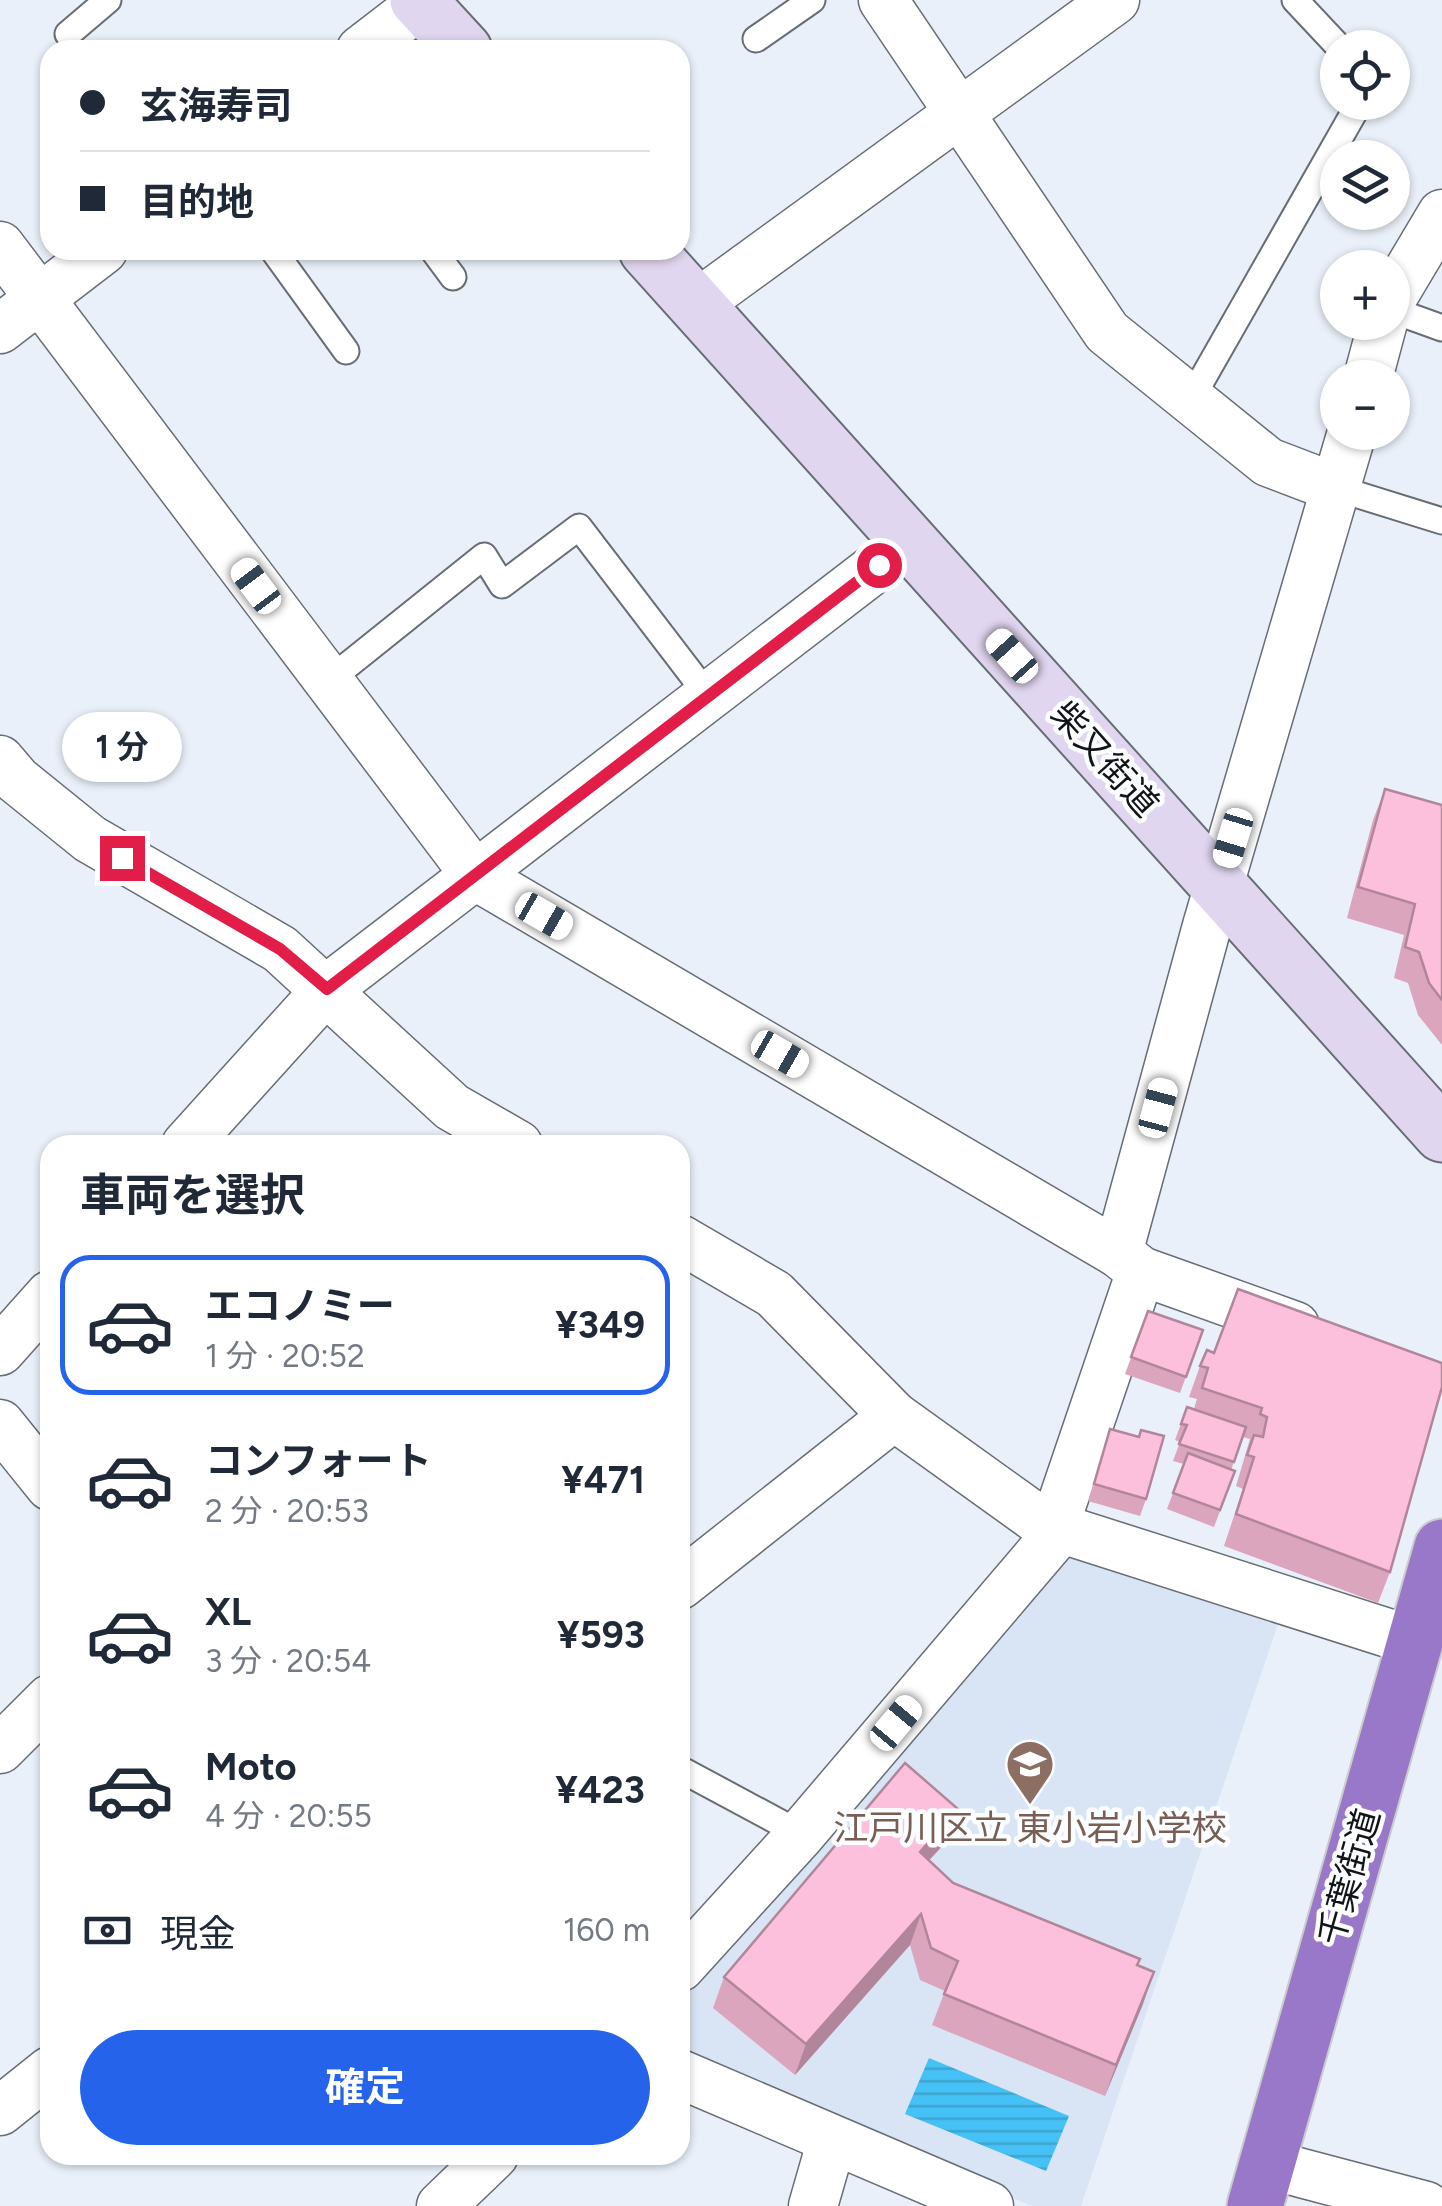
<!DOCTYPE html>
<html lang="ja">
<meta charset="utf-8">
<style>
body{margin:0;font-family:Figtree,"Noto Sans JP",sans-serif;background:#f6f6f7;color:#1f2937;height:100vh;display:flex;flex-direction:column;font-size:38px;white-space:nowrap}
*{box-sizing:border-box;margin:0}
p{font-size:32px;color:#747a83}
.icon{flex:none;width:55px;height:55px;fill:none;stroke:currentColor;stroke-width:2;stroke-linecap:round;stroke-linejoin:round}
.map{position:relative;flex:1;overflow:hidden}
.drawer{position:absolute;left:40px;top:1135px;width:650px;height:1030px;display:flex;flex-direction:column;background:#fff;border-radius:30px;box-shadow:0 2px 8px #0004}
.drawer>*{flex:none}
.top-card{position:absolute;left:40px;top:40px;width:650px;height:220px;border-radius:30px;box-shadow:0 2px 8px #0004;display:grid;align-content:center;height:220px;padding:0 40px;background:#fff}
.tools{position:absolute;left:1320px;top:30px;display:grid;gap:20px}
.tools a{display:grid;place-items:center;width:90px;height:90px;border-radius:50%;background:#fff;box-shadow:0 2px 8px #0004;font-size:50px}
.end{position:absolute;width:45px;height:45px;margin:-22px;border:12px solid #e11d48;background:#fff;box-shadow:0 0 0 5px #fff}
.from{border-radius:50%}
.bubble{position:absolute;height:70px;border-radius:35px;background:#fff;box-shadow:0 2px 8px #0004;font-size:32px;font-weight:700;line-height:70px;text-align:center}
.car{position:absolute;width:30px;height:60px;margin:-30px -15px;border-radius:12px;box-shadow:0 0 8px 2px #0007;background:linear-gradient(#fff 24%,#345 0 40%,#fff 0 76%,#345 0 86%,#fff 0)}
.top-card b{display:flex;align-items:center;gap:35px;height:95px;font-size:38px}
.top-card b+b{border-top:2px solid #e0e1e3}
.top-card i{width:25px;height:25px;background:#1f2937}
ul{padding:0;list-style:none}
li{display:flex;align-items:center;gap:30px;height:140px;margin:0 20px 15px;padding:0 20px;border:5px solid transparent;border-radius:30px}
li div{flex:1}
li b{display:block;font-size:38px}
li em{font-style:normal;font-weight:700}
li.selected{border-color:#2563eb}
li>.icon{width:90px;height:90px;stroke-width:1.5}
h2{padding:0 40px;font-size:45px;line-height:120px}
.pay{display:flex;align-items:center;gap:25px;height:110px;padding:0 40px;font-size:38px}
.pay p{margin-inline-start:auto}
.primary-button{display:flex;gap:20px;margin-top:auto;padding:20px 40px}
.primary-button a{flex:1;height:115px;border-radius:60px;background:#2563eb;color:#fff;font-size:40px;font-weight:700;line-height:115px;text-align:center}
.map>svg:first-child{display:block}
</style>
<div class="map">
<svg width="1442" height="2206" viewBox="0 0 1442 2206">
<defs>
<pattern id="water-rules" width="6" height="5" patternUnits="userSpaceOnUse" patternTransform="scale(2.5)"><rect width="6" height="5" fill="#46c1f5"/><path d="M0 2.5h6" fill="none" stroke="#3ca5d1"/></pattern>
</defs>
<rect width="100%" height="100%" fill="#e9f0f9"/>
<polygon fill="#d9e5f5" points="1063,1554 1280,1618 1081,2206 1032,2206 680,2060 680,1997"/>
<polygon fill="url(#water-rules)" points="929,2058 1069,2116 1046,2171 905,2114"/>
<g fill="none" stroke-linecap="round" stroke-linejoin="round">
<g stroke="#676d75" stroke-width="29">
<g id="lane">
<polyline points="1295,0 1340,48"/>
<polyline points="68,34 108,0"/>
<polyline points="756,39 812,0"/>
<polyline points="273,250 346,351"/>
<polyline points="433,250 453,277"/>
<polyline points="1392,310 1442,328"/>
<polyline points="1191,399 1360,102"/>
<polyline points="1336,488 1442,521"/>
<polyline points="328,681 484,556 502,585 579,527 709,697"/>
<polyline points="680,1769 801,1834"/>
</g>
</g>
<g stroke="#676d75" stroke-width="51">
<g id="street">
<polyline points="883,0 1107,332 1268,462 1336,488"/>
<polyline points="361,50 426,0"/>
<polyline points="0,246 476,876 1118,1253 1141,1271 1295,1326"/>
<polyline points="1392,298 1442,214"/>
<polyline points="697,304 1115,0"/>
<polyline points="0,329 103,250"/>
<polyline points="1368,378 1383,322"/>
<polyline points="0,760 17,780 90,839 280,949 452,1107 518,1145"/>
<polyline points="186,1145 327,989 909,542"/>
<polyline points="680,1239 774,1294 894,1416 1043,1523 1416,1642"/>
<polyline points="1118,1253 1207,926 1352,432"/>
<polyline points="0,1351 50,1295"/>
<polyline points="0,1424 50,1486"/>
<polyline points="1054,1527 1141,1271"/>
<polyline points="680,1585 894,1416"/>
<polyline points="0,1749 50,1699"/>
<polyline points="680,1967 801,1834 1061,1529"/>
<polyline points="680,2074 989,2206"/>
<polyline points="0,2111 50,2071"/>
<polyline points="1267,2164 1426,2206"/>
<polyline points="441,2206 494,2155"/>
<polyline points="813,2206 832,2140"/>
</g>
</g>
<g stroke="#676d75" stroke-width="59">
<g id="secondary">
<polyline points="418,0 464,50"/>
<polyline points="647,250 1442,1134"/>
</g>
</g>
<g stroke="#cbcbcc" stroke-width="59">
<polyline id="highway" points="1255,2206 1442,1547"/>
</g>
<use href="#lane" stroke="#fff" stroke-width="25"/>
<use href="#street" stroke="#fff" stroke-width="48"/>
<use href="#secondary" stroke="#e1d6ef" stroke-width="55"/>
<use href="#highway" stroke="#9a78c9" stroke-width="55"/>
</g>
<g fill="#daa5bd">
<polygon points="1385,789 1442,805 1442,1045 1418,1015 1408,983 1394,978 1404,935 1347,918 1373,820"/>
<polygon points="1238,1289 1390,1572 1378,1603 1224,1546 1243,1489 1236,1486 1250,1439 1243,1437 1231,1470 1235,1471 1214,1527 1167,1509 1184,1464 1173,1461 1180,1442 1175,1440 1187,1407 1194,1409 1197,1399 1189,1397 1200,1366 1214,1353"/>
<polygon points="1148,1311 1203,1330 1180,1393 1125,1374"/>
<polygon points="1110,1429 1146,1499 1140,1516 1088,1501"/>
<polygon points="958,1809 947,1841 929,1860 953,1883 1140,1959 1138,1965 1143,2004 1105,2096 932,2025 945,1991 920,1980 910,1945 795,2075 713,2008 724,1977"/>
</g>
<g fill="#b1869a">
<polygon points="958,1809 947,1841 908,1883 920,1852"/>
<polygon points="921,1914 910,1945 795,2075 806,2044"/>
<polygon points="1154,1972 1143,2004 1105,2096 1116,2065"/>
</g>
<g fill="#fdc0dc" stroke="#b1869a" stroke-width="2.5">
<polygon points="1385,789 1442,805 1442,1000 1429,983 1419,952 1405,947 1415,904 1358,887"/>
<polygon points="1238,1289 1442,1363 1442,1387 1390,1572 1236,1514 1254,1457 1247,1455 1254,1435 1263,1437 1267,1417 1260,1414 1262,1408 1202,1388 1208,1368 1200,1366 1207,1350 1214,1353"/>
<polygon points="1148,1311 1203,1330 1186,1377 1131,1357"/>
<polygon points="1187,1407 1246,1427 1234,1462 1179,1444 1187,1425 1181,1424"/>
<polygon points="1110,1429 1139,1437 1141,1430 1164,1436 1146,1499 1094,1484"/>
<polygon points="1188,1453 1235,1471 1220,1510 1173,1493"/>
<polygon points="905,1763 958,1809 920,1852 953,1883 1140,1959 1137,1965 1154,1972 1116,2065 944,1994 958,1961 931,1948 921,1914 806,2044 724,1977"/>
</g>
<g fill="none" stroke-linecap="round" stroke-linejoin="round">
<polyline stroke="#e11d48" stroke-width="12" points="122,858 280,949 327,989 879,565"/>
</g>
<defs>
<g id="school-pin" transform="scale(2.5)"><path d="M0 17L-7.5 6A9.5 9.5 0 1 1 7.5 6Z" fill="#8d6e63" stroke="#fbfdff"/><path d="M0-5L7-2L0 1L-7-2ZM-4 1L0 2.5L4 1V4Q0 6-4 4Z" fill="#fff"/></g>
</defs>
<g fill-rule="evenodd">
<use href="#school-pin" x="1030" y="1764"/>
</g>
<g text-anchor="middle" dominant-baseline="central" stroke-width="9" stroke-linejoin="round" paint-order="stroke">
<g font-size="35" fill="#121417" stroke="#fbfdff">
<text transform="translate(1105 759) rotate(48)">柴又街道</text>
<text transform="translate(1349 1877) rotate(-74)">千葉街道</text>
</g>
<g font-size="35" fill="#785e54" stroke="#fbfdff">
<text x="1030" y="1828">江戸川区立 東小岩小学校</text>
</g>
</g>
</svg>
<div class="tools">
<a><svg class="icon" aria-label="locate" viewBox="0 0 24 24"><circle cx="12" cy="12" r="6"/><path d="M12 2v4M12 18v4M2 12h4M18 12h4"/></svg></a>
<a><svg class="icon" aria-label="layers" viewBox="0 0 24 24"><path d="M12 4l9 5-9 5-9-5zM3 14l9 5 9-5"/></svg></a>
<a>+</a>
<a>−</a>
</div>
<i class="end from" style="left:879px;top:565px"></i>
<i class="end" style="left:122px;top:858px"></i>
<div class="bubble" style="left:62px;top:712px;width:120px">1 分</div>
<i class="car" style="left:256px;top:586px;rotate:323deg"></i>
<i class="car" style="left:1012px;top:656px;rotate:318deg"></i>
<i class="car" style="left:1233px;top:838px;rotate:197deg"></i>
<i class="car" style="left:544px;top:916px;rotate:120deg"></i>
<i class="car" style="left:780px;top:1054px;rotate:120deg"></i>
<i class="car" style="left:1158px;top:1108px;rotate:15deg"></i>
<i class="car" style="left:896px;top:1723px;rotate:40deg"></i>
<div class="top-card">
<b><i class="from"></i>玄海寿司</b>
<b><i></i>目的地</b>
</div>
<section class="drawer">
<h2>車両を選択</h2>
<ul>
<li class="selected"><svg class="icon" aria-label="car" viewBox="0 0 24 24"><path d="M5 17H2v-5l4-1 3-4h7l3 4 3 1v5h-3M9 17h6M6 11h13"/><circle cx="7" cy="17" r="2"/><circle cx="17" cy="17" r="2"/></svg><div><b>エコノミー</b><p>1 分 · 20:52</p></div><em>¥349</em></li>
<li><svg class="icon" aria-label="car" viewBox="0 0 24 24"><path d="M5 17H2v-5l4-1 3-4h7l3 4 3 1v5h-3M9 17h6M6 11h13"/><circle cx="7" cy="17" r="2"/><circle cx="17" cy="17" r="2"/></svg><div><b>コンフォート</b><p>2 分 · 20:53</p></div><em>¥471</em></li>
<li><svg class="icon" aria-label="car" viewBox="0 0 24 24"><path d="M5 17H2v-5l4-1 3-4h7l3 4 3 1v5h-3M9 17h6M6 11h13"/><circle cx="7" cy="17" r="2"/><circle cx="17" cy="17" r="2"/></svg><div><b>XL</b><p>3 分 · 20:54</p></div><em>¥593</em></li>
<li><svg class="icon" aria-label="car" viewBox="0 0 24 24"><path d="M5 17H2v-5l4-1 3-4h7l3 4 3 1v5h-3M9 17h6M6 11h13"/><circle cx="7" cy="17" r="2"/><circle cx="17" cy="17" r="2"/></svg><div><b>Moto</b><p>4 分 · 20:55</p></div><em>¥423</em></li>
</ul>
<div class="pay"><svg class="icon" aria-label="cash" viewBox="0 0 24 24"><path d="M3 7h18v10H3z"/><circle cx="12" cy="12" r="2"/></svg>現金<p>160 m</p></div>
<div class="primary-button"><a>確定</a></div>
</section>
</div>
